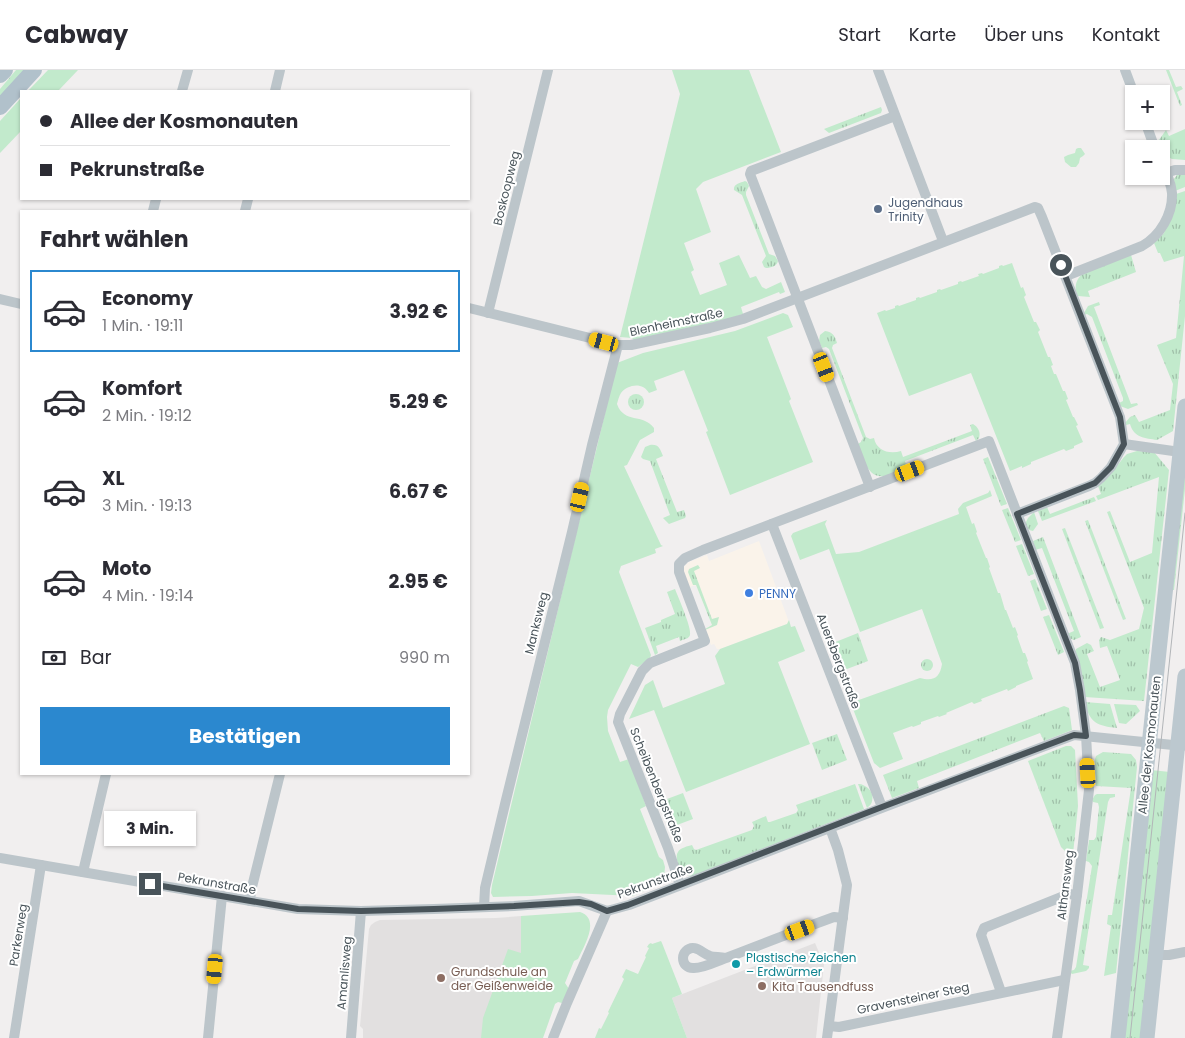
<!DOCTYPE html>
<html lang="de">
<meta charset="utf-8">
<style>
body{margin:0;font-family:Poppins,sans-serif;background:#f2f2f3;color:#2b2b33;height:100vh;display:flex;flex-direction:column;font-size:19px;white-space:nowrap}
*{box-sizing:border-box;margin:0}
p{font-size:16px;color:#7c7c81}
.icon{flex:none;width:28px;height:28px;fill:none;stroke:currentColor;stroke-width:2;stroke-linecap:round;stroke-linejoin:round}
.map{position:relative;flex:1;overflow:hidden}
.sheet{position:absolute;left:20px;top:140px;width:450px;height:565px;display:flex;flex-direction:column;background:#fff;border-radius:0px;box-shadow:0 1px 4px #0004}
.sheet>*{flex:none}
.guide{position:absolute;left:20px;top:20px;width:450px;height:110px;border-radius:0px;box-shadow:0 1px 4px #0004;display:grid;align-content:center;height:110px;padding:0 20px;background:#fff}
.fabs{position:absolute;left:1125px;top:15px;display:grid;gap:10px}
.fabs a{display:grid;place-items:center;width:45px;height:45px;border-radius:0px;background:#fff;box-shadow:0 1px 4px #0004;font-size:25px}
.end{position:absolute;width:22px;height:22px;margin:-11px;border:6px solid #49545a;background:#fff;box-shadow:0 0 0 2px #fff}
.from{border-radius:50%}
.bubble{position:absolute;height:35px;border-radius:0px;background:#fff;box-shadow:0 1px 4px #0004;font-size:16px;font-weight:700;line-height:35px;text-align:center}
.car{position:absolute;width:15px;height:30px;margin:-15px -8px;border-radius:6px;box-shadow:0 0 4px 1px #0007;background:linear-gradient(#f5c518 24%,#345 0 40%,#f5c518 0 76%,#345 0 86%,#f5c518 0)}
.guide b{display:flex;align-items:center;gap:18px;height:48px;font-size:19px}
.guide b+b{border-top:1px solid #e1e1e2}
.guide i{width:12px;height:12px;background:#2b2b33}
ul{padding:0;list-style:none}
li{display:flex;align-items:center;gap:15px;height:82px;margin:0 10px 8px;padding:0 10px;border:2px solid transparent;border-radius:0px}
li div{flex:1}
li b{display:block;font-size:19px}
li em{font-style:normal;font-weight:700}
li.current{border-color:#2b88cf}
li>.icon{width:45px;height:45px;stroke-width:1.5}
h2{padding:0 20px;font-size:22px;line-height:60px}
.pay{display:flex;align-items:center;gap:12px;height:55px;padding:0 20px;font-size:19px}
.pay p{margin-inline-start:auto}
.button{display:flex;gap:10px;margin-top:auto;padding:10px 20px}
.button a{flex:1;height:58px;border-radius:0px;background:#2b88cf;color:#fff;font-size:20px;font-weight:700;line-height:58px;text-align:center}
header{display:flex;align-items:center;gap:30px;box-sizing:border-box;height:70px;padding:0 25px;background:#fff;border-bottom:1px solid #e1e1e2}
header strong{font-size:24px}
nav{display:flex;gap:28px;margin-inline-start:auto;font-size:18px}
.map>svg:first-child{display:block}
</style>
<header>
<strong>Cabway</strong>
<nav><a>Start</a><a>Karte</a><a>Über uns</a><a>Kontakt</a></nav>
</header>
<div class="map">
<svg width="1185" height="968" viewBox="0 0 1185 968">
<defs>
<pattern id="grass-tufts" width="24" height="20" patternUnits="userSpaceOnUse" patternTransform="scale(1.25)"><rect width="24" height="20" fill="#c2eacc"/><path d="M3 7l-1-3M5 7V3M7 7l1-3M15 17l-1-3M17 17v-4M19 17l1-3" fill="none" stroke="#a0c0a9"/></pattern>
</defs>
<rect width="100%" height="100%" fill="#f1efef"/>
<polygon fill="#faf3ea" points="759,471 789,552 787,554 720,579 717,579 714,574 711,575 705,559 712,555 696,515 689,517 684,505 684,497 689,492 707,485 709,491"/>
<g fill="#e2e0e0">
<polygon points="521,846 521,900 498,968 363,968 363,959 360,956 369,859 371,855 375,852 380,850 496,848"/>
<polygon points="815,873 824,894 816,968 687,968 672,928"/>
</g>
<g fill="url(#grass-tufts)">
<polygon points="16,0 26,0 0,28 0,19"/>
<polygon points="1166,0 1169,0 1176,17 1181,16 1183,19 1177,22 1182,35 1180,36"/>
<polygon points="881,37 882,40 881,43 829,63 824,59"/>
<polygon points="1185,59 1185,90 1172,89 1168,87 1159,70 1166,60 1169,66"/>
<polygon points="1185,103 1185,117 1175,121 1174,109 1177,105"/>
<path d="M745,111L747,112L749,116L746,122V125L769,184L775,186L778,191C777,196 771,198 766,198L764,197L762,192L766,186L742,125L734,120C733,114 740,113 745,111Z"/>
<path d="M1185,121V246L1173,361L1157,370C1145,368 1134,368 1130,354L1126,355L1125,353L1130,347L1135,345L1139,352L1170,340L1173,314L1157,275L1176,268L1184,186L1164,192L1160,183H1158L1154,173L1164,163L1176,124Z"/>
<path d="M1131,185L1136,202L1088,221L1090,227L1078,226C1074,218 1075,211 1082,204Z"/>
<polygon points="1099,232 1100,235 1094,237 1131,334 1137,333 1138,335 1128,339 1120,336 1119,333 1123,331 1123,328 1092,247 1087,244 1084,245 1084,243 1088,236"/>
<path d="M825,261C833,262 835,266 837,273L833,275L832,278L866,367L870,369L874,368C876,380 889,385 901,381L903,387L972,361L970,355L973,354C978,357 981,362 979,368L976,371L973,365L905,391L907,398C900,400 892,405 884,406C867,409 862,385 858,374L861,372L863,368L829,279L826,277L822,278L819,271L820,265Z"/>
<circle cx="636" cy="332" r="8"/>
<path d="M650,375C659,374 660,379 663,386L656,389L677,442L684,440L686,446L685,448L669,454L663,448L670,445L650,391L643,389L641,387L645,377Z"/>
<polygon points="1185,379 1185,419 1174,520 1170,520"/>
<polygon points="1137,381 1154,382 1169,400 1144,631 1085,627 1075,582 1076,579 1087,573 1091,575 1094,581 1087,584 1100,617 1120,610 1107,576 1100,578 1099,570 1101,567 1110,570 1139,559 1144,538 1107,442 1110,441 1130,492 1152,483 1159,407 1098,430 1096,426 1101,424 1098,416 1109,406 1124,387 1127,384"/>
<polygon points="988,387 1007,434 1001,436 983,389"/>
<polygon points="1094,427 1096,431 1042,451 1038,441 1047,437 1050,444"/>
<polygon points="1008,438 1021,470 1015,472 1002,440"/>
<polygon points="1034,442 1038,454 1033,461 1029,460 1025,454 1028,448"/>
<polygon points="1088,450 1126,549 1123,550 1085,451"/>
<polygon points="1065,458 1104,558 1100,559 1062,459"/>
<polygon points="1043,467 1081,567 1074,570 1069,568 1067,564 1074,561 1042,478 1035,480 1033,471"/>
<polygon points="1022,474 1034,504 1028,506 1016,476"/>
<polygon points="698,495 700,498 694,501 712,549 719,547 717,555 705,560 705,559 712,555 696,515 693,515 688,502 689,499"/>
<polygon points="1035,509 1047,539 1041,541 1030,511"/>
<path d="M675,519C678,527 692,558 690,565C689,569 684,569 680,571L679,567L656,576L658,583L655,585L645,558L661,552V550L675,544L667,522Z"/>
<polygon points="1049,545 1064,582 1058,585 1043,547"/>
<polygon points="858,563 868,591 847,599 842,597 833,573"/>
<circle cx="927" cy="595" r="6"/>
<path d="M1085,632L1110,634L1117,658C1098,656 1089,653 1085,632Z"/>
<polygon points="1114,634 1136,635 1140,641 1126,654 1119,653"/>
<polygon points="1064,636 1069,638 1072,660 1044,671 1040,663 917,711 919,718 892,728 883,705"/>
<polygon points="837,664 847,690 822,700 812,673"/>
<polygon points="1066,676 1071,676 1075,680 1078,736 1073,784 1065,781 1061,777 1028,691"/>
<polygon points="1103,682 1131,684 1136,690 1137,697 1116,903 1104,906 1111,856 1107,854 1108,845 1112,845 1131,718 1096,716 1095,689 1096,686"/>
<polygon points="1151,700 1170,702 1142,968 1123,968"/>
<path d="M855,714L864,739L693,806C691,806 687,805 685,804C680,801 674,788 678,782C680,778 688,776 692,775L694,779L696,780L752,760L754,756L752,752L766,746L768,752H770L796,743L798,740L796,735Z"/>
<path d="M858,714C866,714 875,722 872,731C872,734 869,736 867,738Z"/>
<polygon points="683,723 693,749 669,758 659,732"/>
<polygon points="1097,724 1115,724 1115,727 1110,728 1108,732 1083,895 1089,896 1089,898 1086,901 1072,904 1069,901 1074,900 1076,897 1092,796 1089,792 1086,791 1089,770 1094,770 1096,767 1099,737 1098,733 1093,732 1092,730 1095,725"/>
</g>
<g fill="#c2eacc">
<polygon points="48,0 78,0 58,21 28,21"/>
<polygon points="672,0 749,0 781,82 703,112 696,119 711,162 684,173 694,200 691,202 700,225 727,215 719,193 739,185 750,208 756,206 762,217 766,219 781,212 785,222 780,224 779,222 741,237 743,244 729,249 634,270 632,268 620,267 680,24"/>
<polygon points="21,28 21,61 0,83 0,51"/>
<polygon points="1078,78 1081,78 1085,84 1083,86 1080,88 1079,93 1076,97 1071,97 1065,92 1064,87 1068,85 1075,83 1076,79"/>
<polygon points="1012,193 1021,218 1023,217 1026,225 1024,227 1034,252 1036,252 1040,260 1038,262 1048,287 1050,287 1053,295 1051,296 1054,304 1056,304 1063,321 1065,321 1068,329 1066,330 1073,347 1074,347 1078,355 1076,356 1083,372 1074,376 1074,378 1066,381 1064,379 1031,392 1031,394 1022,398 1022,396 1010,401 971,303 909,326 877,243 885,240 886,241 895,238 895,236 898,235 899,236 916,230 916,228 919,227 920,228 937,222 937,220 940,219 941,220 958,214 958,212 961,211 962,212 979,206 978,204 982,203 983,204 999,198 999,196 1002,195 1003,196"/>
<path d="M783,243L788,245L793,257L767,267L791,329L789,331L813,392L730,425L706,362L708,361L684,300L654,311L657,320L649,323C643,312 628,314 621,323C619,326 618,330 617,334C624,354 643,343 654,358V362L640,370L627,395L624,396L661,475L663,476L655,479L656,483L621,496L619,502L651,585L650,588L638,597L631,594L608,640L607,647L608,661L620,692L629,689L646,736L640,739L659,787L663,790L665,797L664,807L658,814L633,826L572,823L532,826L493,827L491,823L492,815L617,293L643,283L735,261Z"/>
<path d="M990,420L992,426L966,437L972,454L974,453L977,462L976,463L986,488H987L990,497L989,498L998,523H1000L1005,540H1006L1013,558L1015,557L1018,565L1017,566L1023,583H1025L1028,591L1027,592L1033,609L1016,616V617L1008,621L1007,619L981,629L982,631L974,634L972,632L946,643L947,644L939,647L938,646L921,652V654L913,657L912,656L893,663L903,689L880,698L874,693L848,626L853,623L856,631L920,608C934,612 940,607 942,594L922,539L860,562L829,479L800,490L791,466L793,463L827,450L825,454L836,484L859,482L959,444L958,439L963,433L988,423Z"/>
<polygon points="789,550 791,557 795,556 805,581 778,592 810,674 686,722 654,640 629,649 645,615 653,610 663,638 725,614 715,586 720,579 787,554"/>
<path d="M580,842C601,849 584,876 578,889L574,891L565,913L569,919L562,933L558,932L555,934L543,968H481L483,948L508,879L521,883V846Z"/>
<polygon points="661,871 662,873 682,924 672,928 687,968 595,968 599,958 601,959 609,943 608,942 624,909 622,907 626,899 638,904 646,887 645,886 649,878 647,877 649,874 651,873 652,874"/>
</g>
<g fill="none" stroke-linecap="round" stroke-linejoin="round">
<g stroke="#bcc5ca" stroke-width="10">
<polyline points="878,0 943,171"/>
<polyline points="1125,0 1134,24"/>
<polyline points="182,21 188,0"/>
<polyline points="275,21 280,0"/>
<polyline points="1145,51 1155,79"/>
<polyline points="1166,103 1175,100 1185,100"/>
<polyline points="153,141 156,129"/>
<polyline points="245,141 248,129"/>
<path d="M1066,206L1142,176C1160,166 1173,144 1172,123C1171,112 1166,102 1161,92"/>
<polyline points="0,229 21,234"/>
<polyline points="469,238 618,275 631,275 710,258 743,249 1035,137 1038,138 1042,147 1120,347 1124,374 1111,397 1101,408 1095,413 1089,416 1017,444"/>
<polyline points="488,243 548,0"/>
<polyline points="1124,374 1180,382"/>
<polyline points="870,417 750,104 751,101 895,46"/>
<polyline points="772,454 882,737"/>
<polyline points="0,788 298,839 361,841 434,839 514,836 579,831 607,841 629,835 892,734 1074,665 1183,676"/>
<polyline points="83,802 106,704"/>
<polyline points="680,815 668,778 618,652 620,644 642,601 650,593 705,571 679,502 679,494 685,488 703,480 989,371 1075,593 1080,620 1086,665 1089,720 1077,825 1057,968"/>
<polyline points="250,831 251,821 280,704"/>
<polyline points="484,837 485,818 506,730 572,462 592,375 618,275"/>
<polyline points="1155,885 1169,885 1185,882"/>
<path d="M725,888C720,887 714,887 710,886C702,883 694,873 686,881C684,883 683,885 683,888C683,894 687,898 693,898C702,899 717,891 726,888C762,874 798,860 834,847L843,848"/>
<polyline points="1001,922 981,865 984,858 1069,824 1077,825"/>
<polyline points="829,956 839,957 1064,910"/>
<polyline points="14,968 41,795"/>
<polyline points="208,968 222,826"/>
<polyline points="351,968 361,841"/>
<polyline points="553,968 567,933 607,841"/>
<polyline points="827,968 847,815 838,780 830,758"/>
</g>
<g stroke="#bcc8cf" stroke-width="15">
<polyline points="1118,968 1185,336"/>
<polyline points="1147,968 1185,606"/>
</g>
<g stroke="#b1c1cb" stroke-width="16">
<polyline points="0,5 5,0"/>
<polyline points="0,37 34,0"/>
</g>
<polyline stroke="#b2b5b8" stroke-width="1" points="1130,968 1185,443"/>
</g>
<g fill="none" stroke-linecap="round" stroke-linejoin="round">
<polyline stroke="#49545a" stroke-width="6" points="150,814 298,839 361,841 434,839 514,836 579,832 591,834 607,841 628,835 882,737 1074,665 1086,666 1080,620 1075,593 1017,444 1095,413 1111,397 1124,374 1120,347 1061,195"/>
</g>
<circle fill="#5c6f8a" stroke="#fff" stroke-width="2" cx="878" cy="139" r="5"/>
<circle fill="#3f7fe0" stroke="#fff" stroke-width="2" cx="749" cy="523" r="5"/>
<circle fill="#0f9aa8" stroke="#fff" stroke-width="2" cx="736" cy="894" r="5"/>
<g fill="#8d6e63" stroke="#fff" stroke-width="2">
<circle cx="441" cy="908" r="5"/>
<circle cx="762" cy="916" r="5"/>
</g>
<g text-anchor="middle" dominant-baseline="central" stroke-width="4" stroke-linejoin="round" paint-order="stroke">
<g font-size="12" fill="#49545a" stroke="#fff">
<text transform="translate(506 118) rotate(-76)">Boskoopweg</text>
<text transform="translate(676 252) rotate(-12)">Blenheimstraße</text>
<text transform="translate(536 553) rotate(-76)">Manksweg</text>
<text transform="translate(839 591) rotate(69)">Auersbergstraße</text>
<text transform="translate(1149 675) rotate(-84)">Allee der Kosmonauten</text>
<text transform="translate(657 715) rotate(68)">Scheibenbergstraße</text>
<text transform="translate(655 811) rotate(-20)">Pekrunstraße</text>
<text transform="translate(217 813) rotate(10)">Pekrunstraße</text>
<text transform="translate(1065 815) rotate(-83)">Althansweg</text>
<text transform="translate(18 865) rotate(-81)">Parkerweg</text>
<text transform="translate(344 903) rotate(-85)">Amanlisweg</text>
<text transform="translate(913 928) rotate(-12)">Gravensteiner Steg</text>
</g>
<g font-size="12" fill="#4e5e75" stroke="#fff" text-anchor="start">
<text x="888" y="132">Jugendhaus<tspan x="888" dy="14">Trinity</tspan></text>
</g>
<g font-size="12" fill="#366cbe" stroke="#fff" text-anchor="start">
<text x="759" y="523">PENNY</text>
</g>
<g font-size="12" fill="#0d838f" stroke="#fff" text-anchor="start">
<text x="746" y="887">Plastische Zeichen<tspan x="746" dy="14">– Erdwürmer</tspan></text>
</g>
<g font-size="12" fill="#785e54" stroke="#fff" text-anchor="start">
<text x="451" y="901">Grundschule an<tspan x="451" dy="14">der Geißenweide</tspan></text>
<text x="772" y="916">Kita Tausendfuss</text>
</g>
</g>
</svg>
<div class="fabs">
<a>+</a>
<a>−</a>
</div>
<i class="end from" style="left:1061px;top:195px"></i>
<i class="end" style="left:150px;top:814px"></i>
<div class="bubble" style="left:104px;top:741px;width:92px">3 Min.</div>
<i class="car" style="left:604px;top:272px;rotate:285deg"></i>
<i class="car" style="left:824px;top:297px;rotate:159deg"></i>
<i class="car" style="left:910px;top:401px;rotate:69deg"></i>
<i class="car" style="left:580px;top:427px;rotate:13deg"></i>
<i class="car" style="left:1088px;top:703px;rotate:357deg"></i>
<i class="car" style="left:800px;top:860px;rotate:70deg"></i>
<i class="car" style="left:215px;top:899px;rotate:185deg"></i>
<div class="guide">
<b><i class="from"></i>Allee der Kosmonauten</b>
<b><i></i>Pekrunstraße</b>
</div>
<section class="sheet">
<h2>Fahrt wählen</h2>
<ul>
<li class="current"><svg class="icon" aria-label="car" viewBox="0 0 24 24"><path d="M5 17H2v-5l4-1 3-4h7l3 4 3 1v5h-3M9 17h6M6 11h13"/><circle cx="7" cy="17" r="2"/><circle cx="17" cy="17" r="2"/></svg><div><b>Economy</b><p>1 Min. · 19:11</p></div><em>3.92 €</em></li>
<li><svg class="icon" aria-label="car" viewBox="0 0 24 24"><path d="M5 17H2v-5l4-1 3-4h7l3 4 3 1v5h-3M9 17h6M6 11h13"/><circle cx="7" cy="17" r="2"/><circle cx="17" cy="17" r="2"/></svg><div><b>Komfort</b><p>2 Min. · 19:12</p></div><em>5.29 €</em></li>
<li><svg class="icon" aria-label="car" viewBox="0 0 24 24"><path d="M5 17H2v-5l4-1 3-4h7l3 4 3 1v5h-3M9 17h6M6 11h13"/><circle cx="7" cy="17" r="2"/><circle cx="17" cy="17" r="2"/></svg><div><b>XL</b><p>3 Min. · 19:13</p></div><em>6.67 €</em></li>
<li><svg class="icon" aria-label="car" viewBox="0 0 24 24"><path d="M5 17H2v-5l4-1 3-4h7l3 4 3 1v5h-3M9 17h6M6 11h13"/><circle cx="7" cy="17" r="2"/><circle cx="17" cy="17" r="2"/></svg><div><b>Moto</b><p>4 Min. · 19:14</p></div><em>2.95 €</em></li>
</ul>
<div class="pay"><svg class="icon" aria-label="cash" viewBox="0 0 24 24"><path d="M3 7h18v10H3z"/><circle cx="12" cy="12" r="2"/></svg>Bar<p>990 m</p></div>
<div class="button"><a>Bestätigen</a></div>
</section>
</div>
